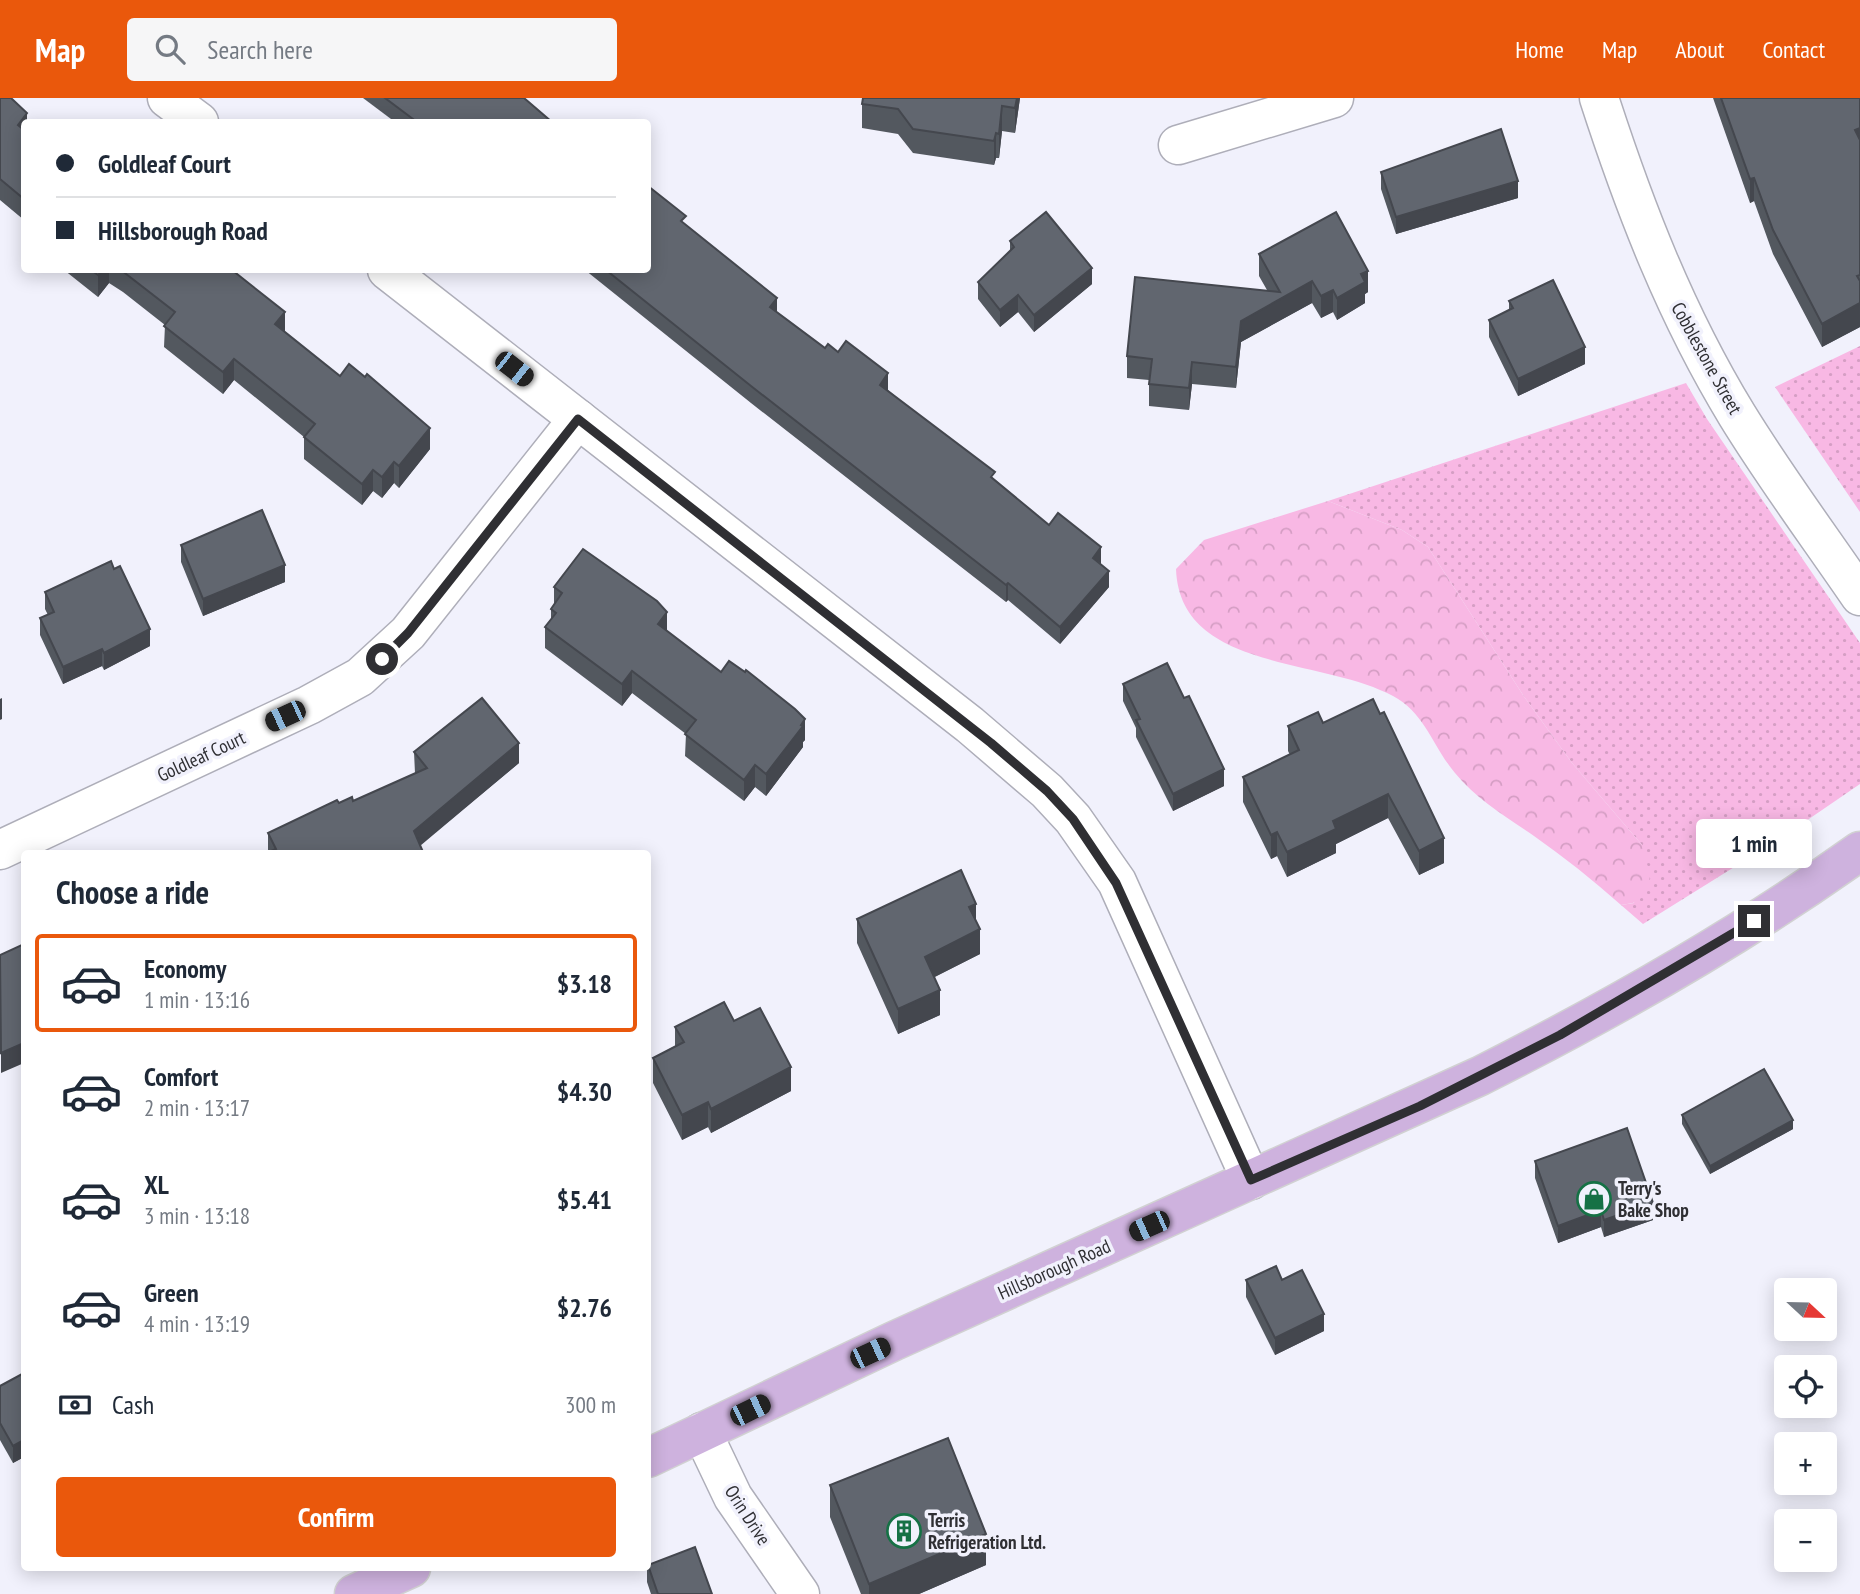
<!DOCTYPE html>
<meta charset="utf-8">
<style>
body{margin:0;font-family:"PT Sans Narrow",sans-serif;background:#f6f6f7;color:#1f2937;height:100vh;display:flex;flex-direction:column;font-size:26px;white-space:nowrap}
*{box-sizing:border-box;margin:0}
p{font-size:23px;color:#747a83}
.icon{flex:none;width:38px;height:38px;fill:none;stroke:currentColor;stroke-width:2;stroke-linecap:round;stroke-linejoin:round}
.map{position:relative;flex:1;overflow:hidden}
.side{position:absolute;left:21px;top:752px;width:630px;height:721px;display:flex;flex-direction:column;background:#fff;border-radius:7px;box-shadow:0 4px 18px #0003}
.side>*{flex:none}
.banner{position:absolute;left:21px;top:21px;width:630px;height:154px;border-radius:7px;box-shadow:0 4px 18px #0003;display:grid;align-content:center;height:154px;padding:0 35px;background:#fff}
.needle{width:46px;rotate:112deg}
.controls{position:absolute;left:1774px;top:1180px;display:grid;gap:14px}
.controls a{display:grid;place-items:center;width:63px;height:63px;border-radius:7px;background:#fff;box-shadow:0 4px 18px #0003;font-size:35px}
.end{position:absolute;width:32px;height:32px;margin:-16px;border:9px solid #2f2f33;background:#fff;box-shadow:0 0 0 4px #fff}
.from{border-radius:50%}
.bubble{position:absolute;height:49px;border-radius:7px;background:#fff;box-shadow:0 4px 18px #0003;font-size:23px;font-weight:600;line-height:49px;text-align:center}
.car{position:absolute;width:21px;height:42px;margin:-21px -10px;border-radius:9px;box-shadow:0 0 5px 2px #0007;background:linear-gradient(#222 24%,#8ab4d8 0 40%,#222 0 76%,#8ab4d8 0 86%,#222 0)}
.banner b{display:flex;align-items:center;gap:24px;height:66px;font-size:26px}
.banner b+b{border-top:2px solid #e0e1e3}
.banner i{width:18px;height:18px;background:#1f2937}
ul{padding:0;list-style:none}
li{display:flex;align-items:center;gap:21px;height:98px;margin:0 14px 10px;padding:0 21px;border:4px solid transparent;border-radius:7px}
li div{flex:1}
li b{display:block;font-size:26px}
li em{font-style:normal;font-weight:600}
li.current{border-color:#ea580c}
li>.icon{width:63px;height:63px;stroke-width:1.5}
h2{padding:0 35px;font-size:32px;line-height:84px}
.pay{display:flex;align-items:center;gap:18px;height:77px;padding:0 35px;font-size:26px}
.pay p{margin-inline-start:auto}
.action{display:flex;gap:14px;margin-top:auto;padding:14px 35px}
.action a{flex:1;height:80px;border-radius:7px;background:#ea580c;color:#fff;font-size:28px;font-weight:600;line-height:80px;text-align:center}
header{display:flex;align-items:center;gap:42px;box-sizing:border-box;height:98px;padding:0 35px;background:#ea580c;color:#fff}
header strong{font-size:33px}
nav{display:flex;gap:38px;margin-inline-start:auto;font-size:24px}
.search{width:490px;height:63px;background:#f6f6f7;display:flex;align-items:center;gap:18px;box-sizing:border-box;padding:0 24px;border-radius:7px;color:#747a83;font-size:26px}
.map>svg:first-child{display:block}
</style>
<header>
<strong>Map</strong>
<div class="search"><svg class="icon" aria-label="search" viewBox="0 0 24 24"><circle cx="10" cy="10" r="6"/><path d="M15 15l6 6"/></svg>Search here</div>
<nav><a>Home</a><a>Map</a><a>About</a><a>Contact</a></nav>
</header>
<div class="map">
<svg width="1860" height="1496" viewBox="0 0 1860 1496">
<defs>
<pattern id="grass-dots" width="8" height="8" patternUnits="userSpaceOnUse" patternTransform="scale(1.75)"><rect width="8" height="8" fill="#f8b8e4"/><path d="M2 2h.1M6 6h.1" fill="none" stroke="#d59ec4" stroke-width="1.8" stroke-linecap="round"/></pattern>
<pattern id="forest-crowns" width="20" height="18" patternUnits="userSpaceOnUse" patternTransform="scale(1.75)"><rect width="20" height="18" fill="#f8b8e4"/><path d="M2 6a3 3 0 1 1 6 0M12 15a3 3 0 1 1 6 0" fill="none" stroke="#d59ec4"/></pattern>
</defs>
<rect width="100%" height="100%" fill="#f1f1fc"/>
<g fill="url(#grass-dots)">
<polygon points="1860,248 1860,414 1775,289"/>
<polygon points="1686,285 1707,321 1860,545 1860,686 1787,736 1643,826 1621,807 1634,805 1642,747 1572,665 1523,597 1428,449 1402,432 1328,403"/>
</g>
<path fill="url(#forest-crowns)" d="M1328,403L1402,432L1428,449L1523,597L1572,665L1642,747L1650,777L1648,790L1644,798L1633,805L1621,807C1593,782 1564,759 1534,738C1505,718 1477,702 1455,675C1433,649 1425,615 1393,598C1322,559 1180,574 1176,471L1204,442Z"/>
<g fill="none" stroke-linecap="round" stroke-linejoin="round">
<g stroke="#aeaeb9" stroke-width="41">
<g id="street">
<polyline points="167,0 199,24"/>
<path d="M1599,0C1635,111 1676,217 1737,317C1775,379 1819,438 1860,498"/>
<polyline points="1178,47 1334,0"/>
<polyline points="387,172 970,627 1047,693 1073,721 1117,784 1251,1082"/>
<polyline points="0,752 309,607 360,579 408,535 578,321"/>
<polyline points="702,1334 733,1399 800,1496"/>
</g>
</g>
<g stroke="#d1d1d2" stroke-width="41">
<g id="primary">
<path d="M648,1360L894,1243L1480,978C1611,912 1741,838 1860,753"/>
<polyline points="354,1496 411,1470"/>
</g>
</g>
<use href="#street" stroke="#fff" stroke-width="38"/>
<use href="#primary" stroke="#ceb2de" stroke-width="38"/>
</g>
<g fill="#53585f">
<polygon points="0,0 27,24 24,24 24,122 0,102"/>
<polygon points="363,0 524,0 552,24 395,24"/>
<polygon points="1020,0 1015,35 1002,33 999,60 996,60 994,67 913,55 898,36 862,30 862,6"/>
<polygon points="1713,0 1860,0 1860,229 1822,249 1773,156 1754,103 1750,105"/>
<polygon points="1381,74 1518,100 1396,136 1381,91"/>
<polygon points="686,127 777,214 825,250 888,292 1049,427 1101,466 1109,489 1060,546 1008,502 1006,504 751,305 585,172 648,172"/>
<polygon points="1010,143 1092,186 1034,234 1018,214 1000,229 978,201 978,184 1010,153"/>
<polygon points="1259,156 1368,194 1365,196 1365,205 1337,222 1333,214 1321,220 1312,205 1241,244 1236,290 1192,286 1189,312 1149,308 1149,282 1127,280 1127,258 1267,192 1259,178"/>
<polygon points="64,172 232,172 285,234 430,351 399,390 394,385 382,400 373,393 362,407 304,361 304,339 234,282 223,296 164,249 165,227 123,194 109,185 98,199"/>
<polygon points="1509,203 1585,266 1518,298 1489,239 1489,222 1509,212"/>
<polygon points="181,447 285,484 203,518 181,464"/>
<polygon points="554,489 667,533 805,642 803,644 803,649 766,698 755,689 744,703 685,658 686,636 632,595 622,608 545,550 545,529 551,521 551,511 554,506"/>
<polygon points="45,494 150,548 104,572 102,568 63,586 40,537 40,520 48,517 45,511"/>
<polygon points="1123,586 1224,688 1173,713 1136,639 1136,630 1123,603"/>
<polygon points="1373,601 1444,765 1419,777 1388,720 1336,746 1336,755 1287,779 1277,758 1271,761 1243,704 1243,679 1290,657 1288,653 1288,628 1323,625"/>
<polygon points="414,654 519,665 420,747 423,756 268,754 268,735 339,705 353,703 415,675"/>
<polygon points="857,821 976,823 980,856 934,879 940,917 898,936 857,845"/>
<polygon points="734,923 791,993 711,1035 708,1029 682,1042 653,985 653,960 675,948 675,929"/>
<polygon points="1682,1017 1793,1031 1710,1076 1682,1026"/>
<polygon points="1535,1063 1653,1122 1604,1139 1601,1129 1558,1145 1535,1080"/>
<polygon points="1246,1182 1282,1182 1324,1233 1275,1257 1246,1199"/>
<polygon points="24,1275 24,1359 13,1365 0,1342 0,1288"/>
<polygon points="830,1387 986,1467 919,1496 861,1496 830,1419"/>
<polygon points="647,1470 648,1470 712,1496 651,1496 647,1484"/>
</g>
<g fill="#44474e">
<polygon points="1017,0 1020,0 1015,35 1015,10"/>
<polygon points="1002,8 1002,33 999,60 999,36"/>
<polygon points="27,15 27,24 24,24 24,40 18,27"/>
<polygon points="1860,30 1860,54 1855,32"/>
<polygon points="996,35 996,60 994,67 994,43"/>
<polygon points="1754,80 1754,103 1750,105 1750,81"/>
<polygon points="1518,83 1518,100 1396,136 1396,119"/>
<polygon points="1092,170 1092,186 1034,234 1034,217"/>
<polygon points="103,172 109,172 109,185 98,199 98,177"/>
<polygon points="1368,173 1368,194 1365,196 1365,205 1337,222 1337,200 1361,176"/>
<polygon points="1312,183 1312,205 1241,244 1236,290 1236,269 1241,223"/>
<polygon points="1333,192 1333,214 1321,220 1321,198"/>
<polygon points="1018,197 1018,214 1000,229 1000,212"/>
<polygon points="777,200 777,217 770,209"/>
<polygon points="1860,205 1860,229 1822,249 1822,226"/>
<polygon points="285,214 285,235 275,226"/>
<polygon points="1585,249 1585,266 1518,298 1518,281"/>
<polygon points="234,261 234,282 223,296 223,274"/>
<polygon points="1192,264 1192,286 1189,312 1189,290"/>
<polygon points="888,275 888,292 880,303 880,287"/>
<polygon points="430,330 430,351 399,390 399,368"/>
<polygon points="394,364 394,385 382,400 382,379"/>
<polygon points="373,372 373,393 362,407 362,386"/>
<polygon points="1101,449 1101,466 1093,460"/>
<polygon points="285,467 285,484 203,518 203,501"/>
<polygon points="1109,473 1109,489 1060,546 1060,529"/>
<polygon points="1008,485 1008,502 1006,504 1006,487"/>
<polygon points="667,514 667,535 658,526"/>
<polygon points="150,531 150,548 104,572 104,555"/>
<polygon points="102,551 102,568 63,586 63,569"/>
<polygon points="632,573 632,595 622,608 622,586"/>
<polygon points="2,600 2,621 0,622 0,601"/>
<polygon points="805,621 805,642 803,644 803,649 766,698 766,676"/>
<polygon points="519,645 519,665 414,753 414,733"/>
<polygon points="755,667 755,689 744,703 744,682"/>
<polygon points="1224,671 1224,688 1173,713 1173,696"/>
<polygon points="1388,696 1388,720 1336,746 1336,755 1287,779 1287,754 1333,723"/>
<polygon points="1277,734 1277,758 1271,761 1271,737"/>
<polygon points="1444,740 1444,765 1419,777 1419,753"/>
<polygon points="976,806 976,831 969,809"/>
<polygon points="980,831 980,856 925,884 925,859"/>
<polygon points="940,892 940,917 898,936 898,911"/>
<polygon points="24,945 24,965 1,975 1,955"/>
<polygon points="791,969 791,993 711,1035 711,1011"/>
<polygon points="708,1004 708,1029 682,1042 682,1017"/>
<polygon points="1793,1022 1793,1031 1710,1076 1710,1068"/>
<polygon points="1653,1105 1653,1122 1604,1139 1604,1122"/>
<polygon points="1601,1112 1601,1129 1558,1145 1558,1128"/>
<polygon points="1324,1216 1324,1233 1275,1257 1275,1240"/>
<polygon points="24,1342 24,1359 13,1365 13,1348"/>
<polygon points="986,1436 986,1467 919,1496 869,1496 869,1486"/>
</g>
<g fill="#61666f" stroke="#44474e" stroke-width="2">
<polygon points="0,0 11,0 27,15 18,27 24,32 24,101 0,81"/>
<polygon points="385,0 524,0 552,24 417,24"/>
<polygon points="863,0 1017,0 1015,10 1002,8 999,36 996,35 994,43 913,31 898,11 862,6"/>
<polygon points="1721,0 1860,0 1860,30 1855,32 1860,42 1860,177 1857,178 1860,183 1860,205 1822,226 1773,132 1754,80 1750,81"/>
<polygon points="1501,31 1518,83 1396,119 1381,74"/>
<polygon points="648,88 686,118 681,123 777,200 770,209 825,250 828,246 838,254 846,243 888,275 880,287 995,374 991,379 1049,427 1058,415 1101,449 1093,460 1109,473 1060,529 1008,485 1006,487 751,288 606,172 648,172"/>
<polygon points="1046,114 1092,170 1034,217 1018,197 1000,212 978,184 1014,149 1010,143"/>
<polygon points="1336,114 1368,173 1361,176 1365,184 1337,200 1333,192 1321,198 1312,183 1241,223 1236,269 1192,264 1189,290 1149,286 1152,261 1127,258 1135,179 1280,194 1259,156"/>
<polygon points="91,172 103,172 98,177"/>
<polygon points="121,172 232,172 285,214 275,226 340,278 349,266 365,279 367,276 430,330 399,368 394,364 382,379 373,372 362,386 304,339 315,326 234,261 223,274 164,228 175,214"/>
<polygon points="1553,182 1585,249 1518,281 1489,222 1513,210 1509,203"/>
<polygon points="262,412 285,467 203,501 181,447"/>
<polygon points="583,451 657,503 667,514 658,526 721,574 729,563 745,574 746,572 795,611 805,621 801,627 803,628 766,676 755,667 744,682 685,636 696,622 632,573 622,586 545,529 556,515 551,511 562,495 554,489"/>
<polygon points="111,463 114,471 120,468 150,531 104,555 102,551 63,569 40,520 54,514 45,494"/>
<polygon points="1167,565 1184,600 1189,598 1224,671 1173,696 1136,622 1140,621 1123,586"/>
<polygon points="482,600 519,645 414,733 423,754 418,756 264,756 276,751 268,735 337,702 339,705 352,699 353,703 427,670 414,654"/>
<polygon points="1373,601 1380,616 1384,614 1444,740 1419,753 1388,696 1333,723 1336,731 1287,754 1277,734 1271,737 1243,679 1299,652 1288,628 1318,614 1323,625"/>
<polygon points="961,772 976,806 969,809 980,831 925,859 940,892 898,911 857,821"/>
<polygon points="24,846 24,945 1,955 0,857"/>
<polygon points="724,904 734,923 760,910 791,969 711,1011 708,1004 682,1017 653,960 684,944 675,929"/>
<polygon points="1764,971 1793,1022 1710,1068 1682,1017"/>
<polygon points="1627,1030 1653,1105 1604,1122 1601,1112 1558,1128 1535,1063"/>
<polygon points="1276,1168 1282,1182 1302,1172 1324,1216 1275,1240 1246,1182"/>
<polygon points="24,1275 24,1342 13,1348 0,1325 0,1288"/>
<polygon points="948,1340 986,1436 869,1486 830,1387"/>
<polygon points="695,1449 712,1496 658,1496 648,1467"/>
</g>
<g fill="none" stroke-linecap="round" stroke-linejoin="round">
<polyline stroke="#2f2f33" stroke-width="9" points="382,561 408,535 578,321 991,645 1047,693 1073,721 1116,785 1251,1082 1420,1008 1560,937 1754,823"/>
</g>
<defs>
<g id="shop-ring" transform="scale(1.75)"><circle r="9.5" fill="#f1f1fc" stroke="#167145" stroke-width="1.5"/><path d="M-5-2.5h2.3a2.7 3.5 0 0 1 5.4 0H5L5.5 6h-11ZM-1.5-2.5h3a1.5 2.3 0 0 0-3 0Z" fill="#167145"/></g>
<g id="building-ring" transform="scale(1.75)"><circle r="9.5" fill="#f1f1fc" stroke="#167145" stroke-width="1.5"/><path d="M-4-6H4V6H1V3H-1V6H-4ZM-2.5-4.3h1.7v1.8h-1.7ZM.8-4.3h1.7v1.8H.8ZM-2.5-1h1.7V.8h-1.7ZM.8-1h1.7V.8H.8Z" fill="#167145"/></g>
</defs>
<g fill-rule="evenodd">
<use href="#shop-ring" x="1594" y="1101"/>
<use href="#building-ring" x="904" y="1433"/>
</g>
<g text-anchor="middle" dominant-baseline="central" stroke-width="7" stroke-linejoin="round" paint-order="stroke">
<g font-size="19" fill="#2f2f33" stroke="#f1f1fc">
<text transform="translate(1707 260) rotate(61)">Cobblestone Street</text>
<text transform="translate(201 658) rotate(-25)">Goldleaf Court</text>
<text transform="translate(1054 1171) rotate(-24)">Hillsborough Road</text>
<text transform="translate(748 1417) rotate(57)">Orin Drive</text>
</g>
<g font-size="19" font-weight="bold" fill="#2f2f33" stroke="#f1f1fc" text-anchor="start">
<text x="1618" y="1090">Terry's<tspan x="1618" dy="22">Bake Shop</tspan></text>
<text x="928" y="1422">Terris<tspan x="928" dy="22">Refrigeration Ltd.</tspan></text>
</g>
</g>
</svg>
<div class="controls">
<a><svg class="needle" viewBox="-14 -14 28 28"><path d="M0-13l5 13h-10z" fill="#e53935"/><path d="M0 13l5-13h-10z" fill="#747a83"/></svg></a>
<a><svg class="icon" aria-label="locate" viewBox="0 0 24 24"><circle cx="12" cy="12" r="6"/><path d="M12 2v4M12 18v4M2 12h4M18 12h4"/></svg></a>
<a>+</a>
<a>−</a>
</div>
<i class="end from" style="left:382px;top:561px"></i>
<i class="end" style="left:1754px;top:823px"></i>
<div class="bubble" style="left:1696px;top:721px;width:116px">1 min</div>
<i class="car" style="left:514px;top:271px;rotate:128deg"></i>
<i class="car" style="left:285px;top:618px;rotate:245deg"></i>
<i class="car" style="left:1149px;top:1128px;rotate:246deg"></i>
<i class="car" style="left:870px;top:1255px;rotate:65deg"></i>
<i class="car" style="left:750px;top:1312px;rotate:64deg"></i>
<div class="banner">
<b><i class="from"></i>Goldleaf Court</b>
<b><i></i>Hillsborough Road</b>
</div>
<section class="side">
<h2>Choose a ride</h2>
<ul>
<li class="current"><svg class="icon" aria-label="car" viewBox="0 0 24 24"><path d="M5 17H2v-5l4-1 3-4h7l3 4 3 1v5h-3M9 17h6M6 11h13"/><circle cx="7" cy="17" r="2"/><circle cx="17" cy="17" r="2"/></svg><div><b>Economy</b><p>1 min · 13:16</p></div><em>$3.18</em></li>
<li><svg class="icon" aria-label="car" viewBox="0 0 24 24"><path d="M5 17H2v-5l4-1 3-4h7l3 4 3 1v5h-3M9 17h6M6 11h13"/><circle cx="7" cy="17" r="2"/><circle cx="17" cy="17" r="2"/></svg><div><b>Comfort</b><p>2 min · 13:17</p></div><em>$4.30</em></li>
<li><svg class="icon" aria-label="car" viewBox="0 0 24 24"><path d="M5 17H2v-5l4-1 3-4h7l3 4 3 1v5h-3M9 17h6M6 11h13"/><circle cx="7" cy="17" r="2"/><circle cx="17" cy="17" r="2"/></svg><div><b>XL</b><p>3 min · 13:18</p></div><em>$5.41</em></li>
<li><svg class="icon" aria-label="car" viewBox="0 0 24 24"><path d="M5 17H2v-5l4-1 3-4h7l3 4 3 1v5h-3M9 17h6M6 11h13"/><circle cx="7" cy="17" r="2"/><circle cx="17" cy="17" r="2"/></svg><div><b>Green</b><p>4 min · 13:19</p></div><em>$2.76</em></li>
</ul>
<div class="pay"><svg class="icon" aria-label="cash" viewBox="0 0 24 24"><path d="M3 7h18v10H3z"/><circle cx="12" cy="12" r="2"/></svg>Cash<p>300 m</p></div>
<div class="action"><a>Confirm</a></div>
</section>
</div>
